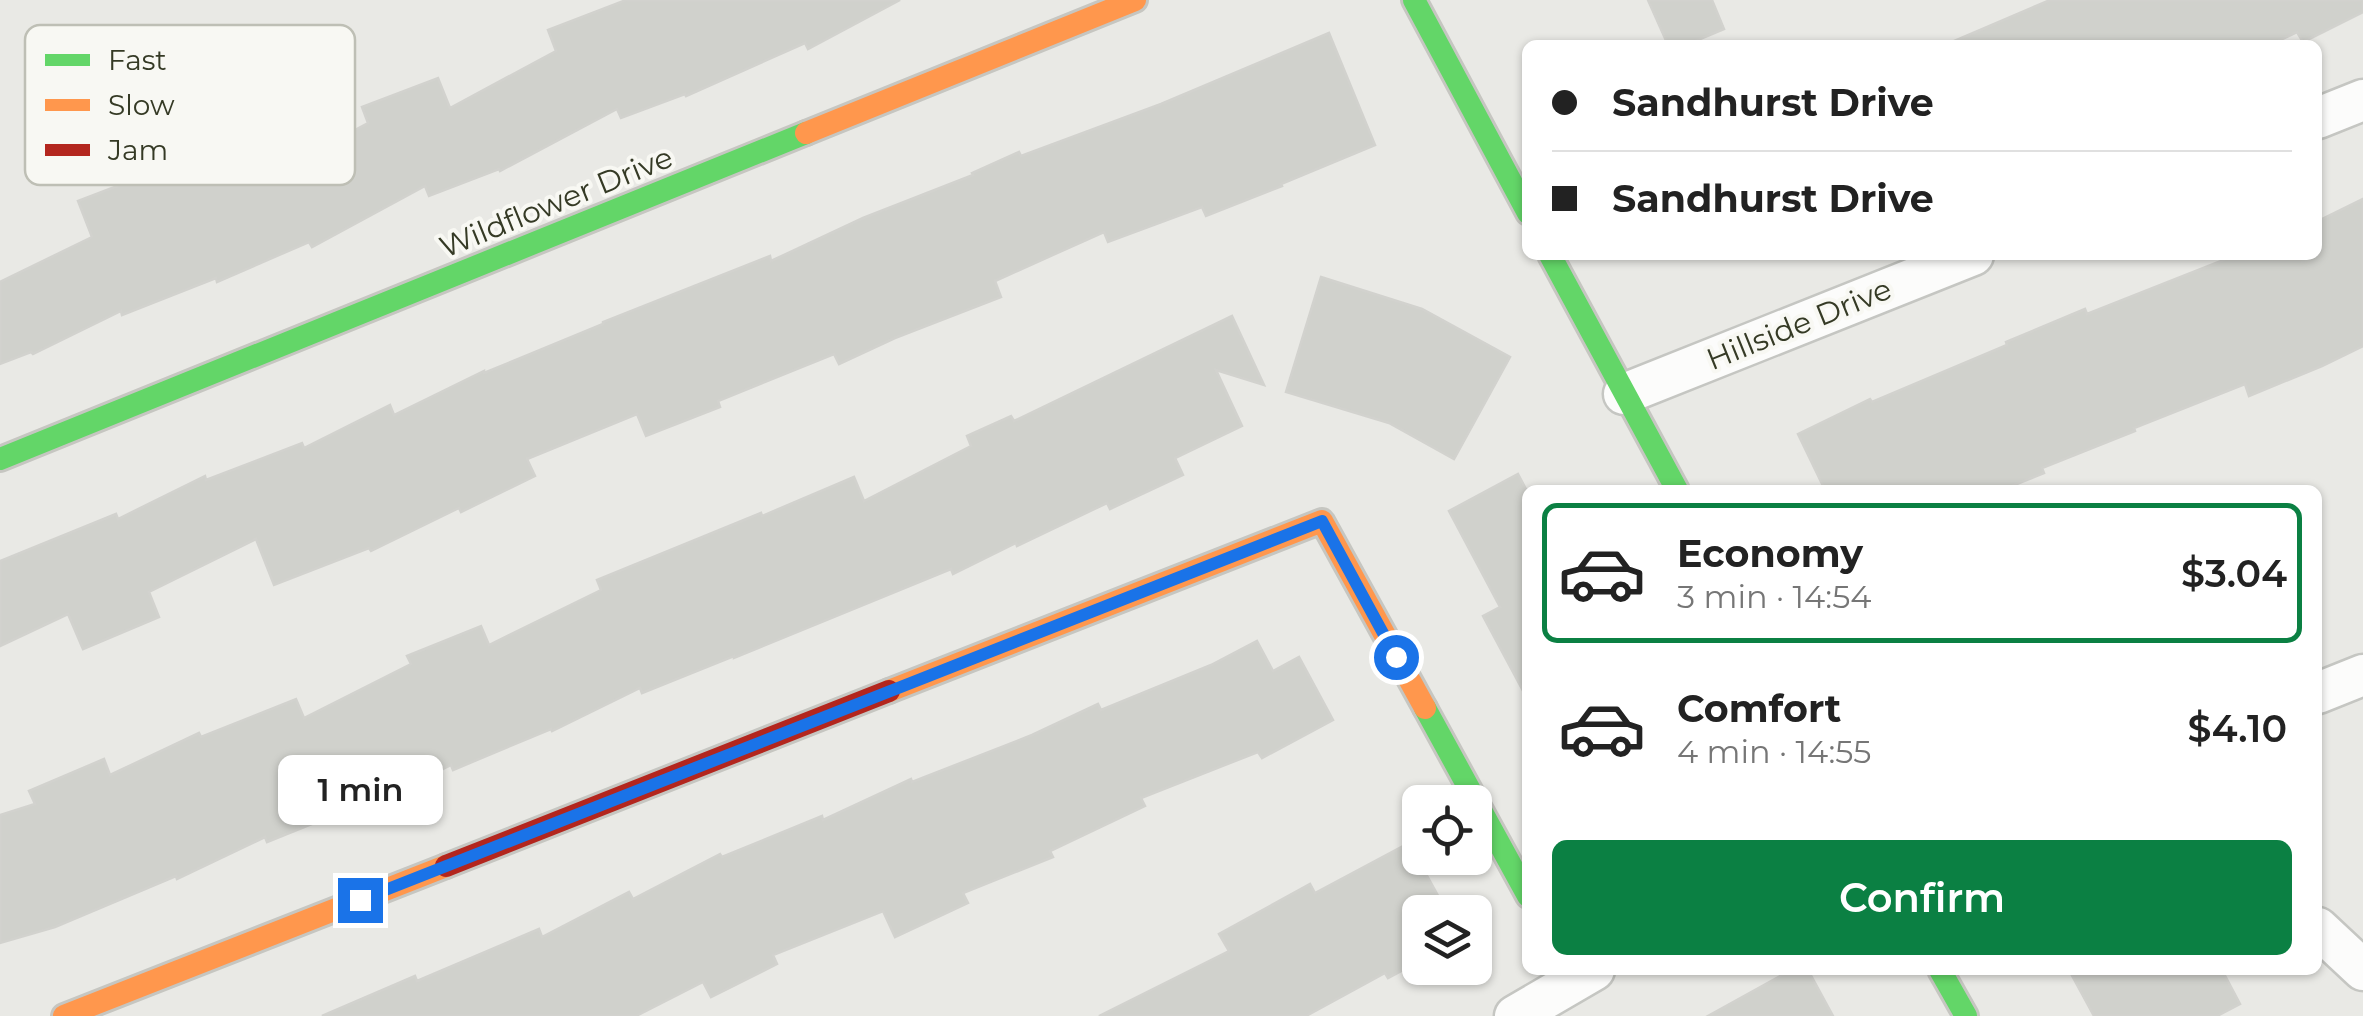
<!DOCTYPE html>
<meta charset="utf-8">
<style>
body{margin:0;font-family:Montserrat,sans-serif;background:#f2f2f2;color:#222;height:100vh;display:flex;flex-direction:column;font-size:38px;white-space:nowrap}
*{box-sizing:border-box;margin:0}
p{font-size:32px;color:#767676}
.icon{flex:none;width:55px;height:55px;fill:none;stroke:currentColor;stroke-width:2;stroke-linecap:round;stroke-linejoin:round}
.map{position:relative;flex:1;overflow:hidden}
.sheet{position:absolute;left:1522px;top:485px;width:800px;height:490px;display:flex;flex-direction:column;background:#fff;border-radius:15px;box-shadow:0 2px 8px #0004}
.sheet>*{flex:none}
.guide{position:absolute;left:1522px;top:40px;width:800px;height:220px;border-radius:15px;box-shadow:0 2px 8px #0004;display:grid;align-content:center;height:220px;padding:0 30px;background:#fff}
.controls{position:absolute;left:1402px;top:785px;display:grid;gap:20px}
.controls a{display:grid;place-items:center;width:90px;height:90px;border-radius:15px;background:#fff;box-shadow:0 2px 8px #0004;font-size:50px}
.end{position:absolute;width:45px;height:45px;margin:-22px;border:12px solid #1a73e8;background:#fff;box-shadow:0 0 0 5px #fff}
.from{border-radius:50%}
.bubble{position:absolute;height:70px;border-radius:15px;background:#fff;box-shadow:0 2px 8px #0004;font-size:32px;font-weight:600;line-height:70px;text-align:center}
.guide b{display:flex;align-items:center;gap:35px;height:95px;font-size:38px}
.guide b+b{border-top:2px solid #e0e0e0}
.guide i{width:25px;height:25px;background:#222}
ul{padding:18px 0 0;list-style:none}
li{display:flex;align-items:center;gap:30px;height:140px;margin:0 20px 15px;padding:0 10px;border:5px solid transparent;border-radius:15px}
li div{flex:1}
li b{display:block;font-size:38px}
li em{font-style:normal;font-weight:600}
li.active{border-color:#0b8043}
li>.icon{width:90px;height:90px;stroke-width:1.5}
.action{display:flex;gap:20px;margin-top:auto;padding:20px 30px}
.action a{flex:1;height:115px;border-radius:15px;background:#0b8043;color:#fff;font-size:40px;font-weight:600;line-height:115px;text-align:center}
.map>svg:first-child{display:block}
</style>
<div class="map">
<svg width="2363" height="1016" viewBox="0 0 2363 1016">
<rect width="100%" height="100%" fill="#e9e9e5"/>
<g fill="#d0d1cc" stroke="#d2d2ce" stroke-width="2.5">
<polygon points="626,0 900,0 808,49 805,43 686,96 685,94 621,118 617,109 500,171 499,169 429,196 425,186 312,247 309,242 217,282 216,278 122,315 121,311 33,354 31,352 0,364 0,282 92,237 78,201 167,167 162,155 236,122 261,180 368,123 362,107 438,78 450,108 556,51 548,30"/>
<polygon points="1648,0 1712,0 1724,29 1686,45 1668,45"/>
<polygon points="2050,0 2363,0 2363,12 2303,42 2297,32 2270,45 1945,45"/>
<polygon points="1329,33 1375,145 1281,184 1282,186 1206,216 1202,207 1108,242 1104,232 995,281 1001,297 895,338 839,364 834,354 718,401 720,407 646,436 637,414 527,459 535,476 461,512 459,508 371,551 369,548 274,585 256,539 149,592 159,617 83,649 68,614 0,646 0,561 116,514 118,519 205,476 206,480 302,443 304,448 390,405 394,415 484,371 484,373 603,324 603,322 770,256 771,261 863,218 973,175 972,173 1019,152 1021,156 1161,104"/>
<polygon points="2363,199 2363,346 2322,366 2249,396 2245,384 2134,428 2135,431 2042,468 2044,473 2002,490 1825,490 1798,434 1870,399 1872,402 2007,345 2006,342 2085,309 2087,314 2236,255 2318,255 2318,221"/>
<polygon points="1321,277 1422,309 1510,357 1454,459 1389,423 1286,392"/>
<polygon points="1232,316 1264,385 1216,370 1242,426 1175,458 1183,475 1110,509 1107,503 1017,546 1016,543 953,574 951,569 734,658 734,656 642,693 640,688 552,731 551,729 453,770 451,765 392,795 391,792 267,842 265,837 177,879 176,876 55,927 0,943 0,815 35,804 29,791 104,759 110,775 199,733 201,737 296,699 304,718 411,664 407,656 481,626 489,645 601,590 597,580 761,513 762,516 854,477 864,501 971,446 967,436 1011,416 1014,421"/>
<polygon points="1518,474 1528,493 1528,700 1483,616 1500,607 1449,511"/>
<polygon points="1257,641 1273,671 1299,657 1333,720 1262,758 1258,752 1141,798 1145,806 1050,851 1053,857 963,893 968,903 895,937 883,911 773,955 777,964 711,997 703,982 636,1016 322,1016 415,976 417,981 539,929 542,937 629,892 633,899 720,854 722,857 822,816 823,820 911,779 912,782 1032,735 1098,704 1101,710 1211,665"/>
<polygon points="1409,843 1447,912 1420,912 1420,961 1388,978 1385,973 1306,1016 1099,1016 1229,951 1219,934 1310,884 1315,893"/>
<polygon points="1791,970 1808,970 1833,1016 1708,1016"/>
<polygon points="2069,970 2222,970 2240,1004 2217,1016 2094,1016"/>
</g>
<g fill="none" stroke-linecap="round" stroke-linejoin="round">
<g stroke="#c5c6c2" stroke-width="45">
<g id="street">
<polyline points="2318,118 2363,100"/>
<polyline points="1624,394 1973,255"/>
<polyline points="2318,693 2363,675"/>
<polyline points="2318,928 2363,970"/>
<polyline points="1515,1016 1594,970"/>
</g>
</g>
<g stroke="#c6c6c1" stroke-width="28">
<g id="fast">
<polyline points="1414,0 1528,213"/>
<polyline points="1550,255 1677,490"/>
<polyline points="0,459 806,133"/>
<polyline points="1425,708 1528,896"/>
<polyline points="1940,970 1966,1016"/>
</g>
</g>
<g stroke="#c6c6c1" stroke-width="28">
<g id="slow">
<polyline points="806,133 1135,0"/>
<polyline points="889,691 1322,521 1425,708"/>
<polyline points="64,1016 446,866"/>
</g>
</g>
<g stroke="#c6c6c1" stroke-width="28">
<polyline id="jam" points="446,866 889,691"/>
</g>
<use href="#street" stroke="#fcfcfb" stroke-width="40"/>
<use href="#fast" stroke="#63d668" stroke-width="22"/>
<use href="#slow" stroke="#ff974d" stroke-width="22"/>
<use href="#jam" stroke="#b3261e" stroke-width="22"/>
</g>
<g fill="none" stroke-linecap="round" stroke-linejoin="round">
<polyline stroke="#1a73e8" stroke-width="12" points="360,900 1322,521 1396,657"/>
</g>
<g text-anchor="middle" dominant-baseline="central" stroke-width="8" stroke-linejoin="round" paint-order="stroke">
<g font-size="30" fill="#353a25" stroke="#f8f8f3">
<text transform="translate(556 202) rotate(-22)">Wildflower Drive</text>
<text transform="translate(1799 324) rotate(-22)">Hillside Drive</text>
</g>
</g>
<rect x="25" y="25" width="330" height="160" rx="15" fill="#f8f8f3" stroke="#bebfb5" stroke-width="2.5"/>
<rect x="45" y="54" width="45" height="12" fill="#63d668"/>
<rect x="45" y="99" width="45" height="12" fill="#ff974d"/>
<rect x="45" y="144" width="45" height="12" fill="#b3261e"/>
<g font-size="28" fill="#353a25">
<text x="108" y="70">Fast</text>
<text x="108" y="115">Slow</text>
<text x="108" y="160">Jam</text>
</g>
</svg>
<div class="controls">
<a><svg class="icon" aria-label="locate" viewBox="0 0 24 24"><circle cx="12" cy="12" r="6"/><path d="M12 2v4M12 18v4M2 12h4M18 12h4"/></svg></a>
<a><svg class="icon" aria-label="layers" viewBox="0 0 24 24"><path d="M12 4l9 5-9 5-9-5zM3 14l9 5 9-5"/></svg></a>
</div>
<i class="end from" style="left:1396px;top:657px"></i>
<i class="end" style="left:360px;top:900px"></i>
<div class="bubble" style="left:278px;top:755px;width:165px">1 min</div>
<div class="guide">
<b><i class="from"></i>Sandhurst Drive</b>
<b><i></i>Sandhurst Drive</b>
</div>
<section class="sheet">
<ul>
<li class="active"><svg class="icon" aria-label="car" viewBox="0 0 24 24"><path d="M5 17H2v-5l4-1 3-4h7l3 4 3 1v5h-3M9 17h6M6 11h13"/><circle cx="7" cy="17" r="2"/><circle cx="17" cy="17" r="2"/></svg><div><b>Economy</b><p>3 min · 14:54</p></div><em>$3.04</em></li>
<li><svg class="icon" aria-label="car" viewBox="0 0 24 24"><path d="M5 17H2v-5l4-1 3-4h7l3 4 3 1v5h-3M9 17h6M6 11h13"/><circle cx="7" cy="17" r="2"/><circle cx="17" cy="17" r="2"/></svg><div><b>Comfort</b><p>4 min · 14:55</p></div><em>$4.10</em></li>
</ul>
<div class="action"><a>Confirm</a></div>
</section>
</div>
